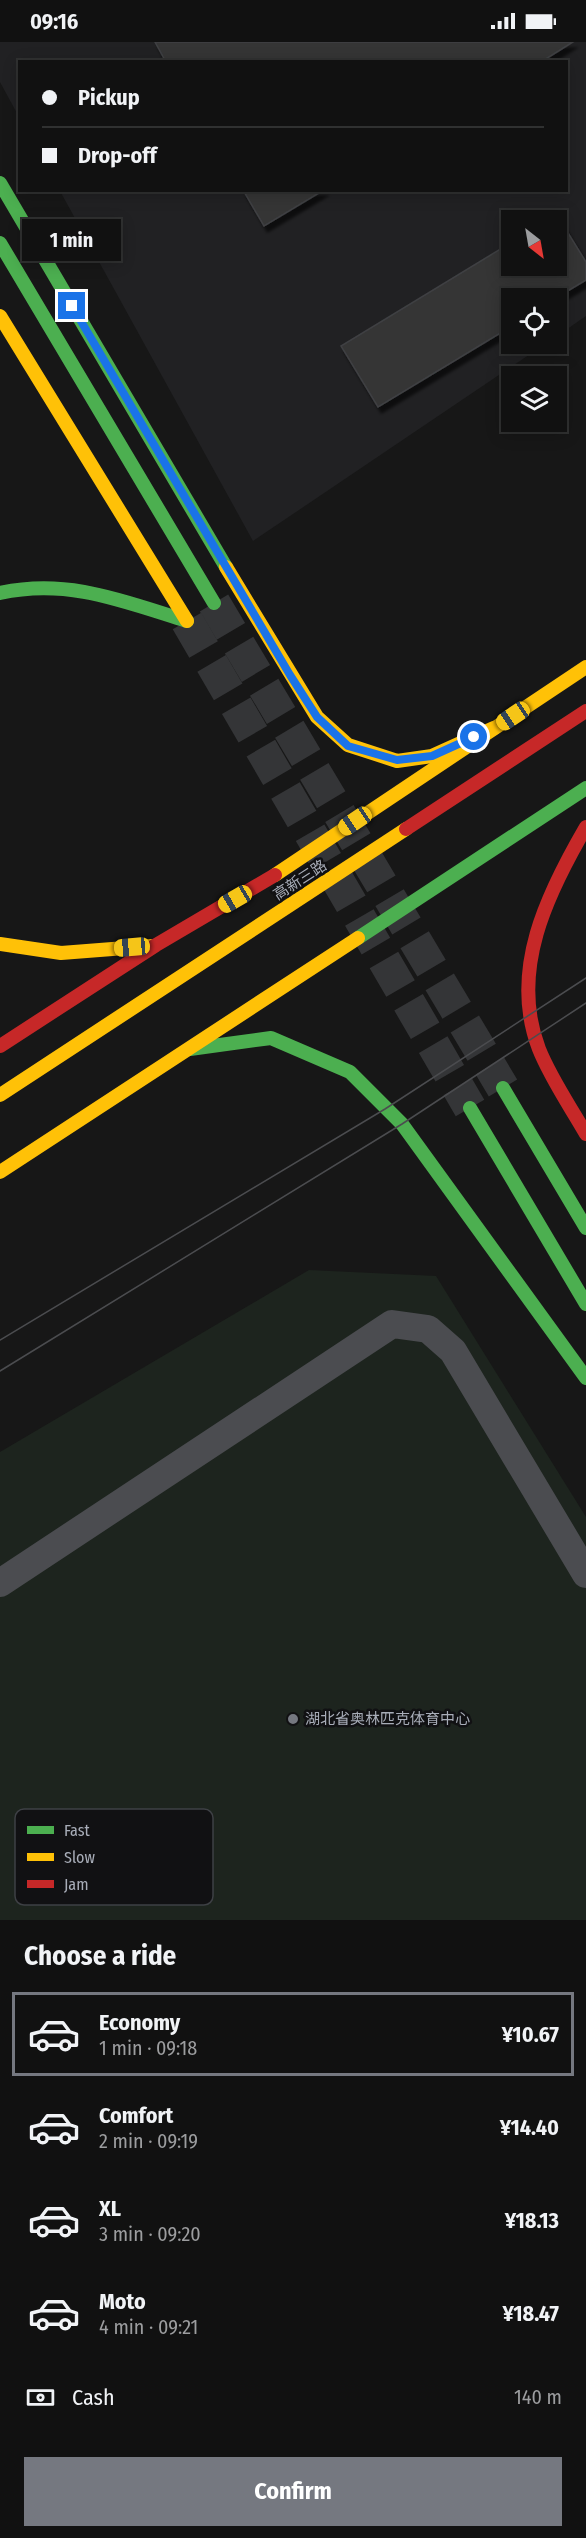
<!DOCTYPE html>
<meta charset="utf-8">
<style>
body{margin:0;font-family:"Fira Sans Condensed","Noto Sans SC",sans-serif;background:#1e1f1f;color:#f1f3f6;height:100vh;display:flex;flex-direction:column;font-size:22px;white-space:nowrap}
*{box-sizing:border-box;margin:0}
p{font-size:20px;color:#9c9d9f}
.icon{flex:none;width:33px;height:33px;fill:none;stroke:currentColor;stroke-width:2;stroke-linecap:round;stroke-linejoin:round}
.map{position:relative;height:1878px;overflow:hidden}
.details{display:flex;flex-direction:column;background:#111;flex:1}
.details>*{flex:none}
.banner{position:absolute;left:18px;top:18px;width:550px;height:132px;border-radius:0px;box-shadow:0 3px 15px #0003,0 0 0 2px #303131;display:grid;align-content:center;height:132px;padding:0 24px;background:#111}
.needle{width:39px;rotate:149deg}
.controls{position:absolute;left:501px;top:168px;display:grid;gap:12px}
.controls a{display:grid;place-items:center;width:66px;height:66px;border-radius:0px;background:#111;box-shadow:0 3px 15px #0003,0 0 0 2px #303131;font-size:30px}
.end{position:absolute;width:27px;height:27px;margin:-14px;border:8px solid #1a73e8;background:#fff;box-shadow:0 0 0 3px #fff}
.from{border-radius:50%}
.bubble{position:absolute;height:42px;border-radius:0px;background:#111;box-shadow:0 3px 15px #0003,0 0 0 2px #303131;font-size:20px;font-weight:700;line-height:42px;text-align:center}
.car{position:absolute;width:18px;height:36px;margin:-18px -9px;border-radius:8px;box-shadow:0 0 4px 2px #0007;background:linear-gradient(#f5c518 24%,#345 0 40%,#f5c518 0 76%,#345 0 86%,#f5c518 0)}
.banner b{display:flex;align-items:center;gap:21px;height:57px;font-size:22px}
.banner b+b{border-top:2px solid #303131}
.banner i{width:15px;height:15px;background:#f1f3f6}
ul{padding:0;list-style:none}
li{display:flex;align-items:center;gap:18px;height:84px;margin:0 12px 9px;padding:0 12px;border:3px solid transparent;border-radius:0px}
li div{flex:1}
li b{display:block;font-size:22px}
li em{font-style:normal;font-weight:700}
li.active{border-color:#757880}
li>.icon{width:54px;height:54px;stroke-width:1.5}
h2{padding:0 24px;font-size:27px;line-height:72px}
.pay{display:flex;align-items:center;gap:15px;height:66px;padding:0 24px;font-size:22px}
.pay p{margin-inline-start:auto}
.button{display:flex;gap:12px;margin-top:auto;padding:12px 24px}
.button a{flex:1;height:69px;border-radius:0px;background:#757880;color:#fff;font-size:24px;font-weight:700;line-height:69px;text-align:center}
.status{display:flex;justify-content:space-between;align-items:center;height:42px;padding:0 30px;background:#111;direction:ltr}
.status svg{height:16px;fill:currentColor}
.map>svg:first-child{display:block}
</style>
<div class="status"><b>09:16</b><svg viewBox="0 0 49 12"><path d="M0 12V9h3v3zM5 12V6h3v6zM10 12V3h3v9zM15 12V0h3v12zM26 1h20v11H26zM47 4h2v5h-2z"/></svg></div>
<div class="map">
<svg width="586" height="1878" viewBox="0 0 586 1878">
<defs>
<filter id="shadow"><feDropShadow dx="3.5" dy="6" stdDeviation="1.5" flood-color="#0009"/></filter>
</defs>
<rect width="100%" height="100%" fill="#171717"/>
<path fill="#212123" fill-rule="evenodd" d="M0,0H586V274L557,294L556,256H512V302H545L253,499L60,149L567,148V20H20L19,75L0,40ZM512,178H556V224H512Z"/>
<polygon fill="#1d241e" points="309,1228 436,1234 586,1475 586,1878 0,1878 0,1410"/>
<g fill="#353536" stroke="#3f4043" stroke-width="1.5" filter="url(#shadow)">
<polygon points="155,0 573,0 541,20 166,20"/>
<polygon points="243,148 324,148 264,184"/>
<polygon points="557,173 586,220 586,238 556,256 512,256 512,284 378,365 341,304 512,200 512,224 556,224 556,178 547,178"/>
</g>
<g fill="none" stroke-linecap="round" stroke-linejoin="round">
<g stroke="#343537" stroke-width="33" stroke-dasharray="33 16" stroke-linecap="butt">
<polyline points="214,561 503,1046"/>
<polyline points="187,579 470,1066"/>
</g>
<polyline stroke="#4b4c50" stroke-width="28" points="0,1541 392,1282 428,1287 453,1309 586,1532"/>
<g stroke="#4caf50" stroke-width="14">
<polyline points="0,141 226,525"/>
<polyline points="0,201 214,561"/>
<path d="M0,551C67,536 123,559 187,579"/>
<polyline points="358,896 586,746"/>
<polyline points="190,1007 271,996 350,1030 402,1082 586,1336"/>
<polyline points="503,1046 586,1186"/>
<polyline points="470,1066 586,1262"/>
</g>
<g stroke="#ffc107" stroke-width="14">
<polyline points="0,274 187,579"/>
<polyline points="226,525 317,675 348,703 397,719 432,714 494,686"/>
<polyline points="275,833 586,625"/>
<polyline points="0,902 61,911 151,904"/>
<polyline points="0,1053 406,787"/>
<polyline points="0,1130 358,896"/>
</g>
<g stroke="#c62828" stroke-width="14">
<path d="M586,785C547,852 509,929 539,1007C551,1037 570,1064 586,1092"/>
<polyline points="406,787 586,669"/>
<polyline points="0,1004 156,903 275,833"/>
</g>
<g stroke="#4b4c4f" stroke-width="1.5">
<polyline points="0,1298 385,1067 586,936"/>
<polyline points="0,1329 402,1082 586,961"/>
</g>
</g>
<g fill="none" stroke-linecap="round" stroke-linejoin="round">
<polyline stroke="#1a73e8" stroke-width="8" points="72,264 290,633 317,675 348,704 397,718 432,714 474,695"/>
</g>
<circle fill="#757880" stroke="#111113" stroke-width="2" cx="293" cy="1677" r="6"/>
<g text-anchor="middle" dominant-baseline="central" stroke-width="5" stroke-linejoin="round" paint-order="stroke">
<g font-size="15" fill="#a8adb8" stroke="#111113">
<text transform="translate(300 838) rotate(-33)">高新三路</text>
</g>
<g font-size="15" fill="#a8adb8" stroke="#111113" text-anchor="start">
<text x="305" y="1677">湖北省奥林匹克体育中心</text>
</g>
</g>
<rect x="15" y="1767" width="198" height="96" rx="9" fill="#111113" stroke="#3e4045" stroke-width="1.5"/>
<rect x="27" y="1784" width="27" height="8" fill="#4caf50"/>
<rect x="27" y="1811" width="27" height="8" fill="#ffc107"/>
<rect x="27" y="1838" width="27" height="8" fill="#c62828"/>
<g font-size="16" fill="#a8adb8">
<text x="64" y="1794">Fast</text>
<text x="64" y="1821">Slow</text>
<text x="64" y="1848">Jam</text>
</g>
</svg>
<div class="controls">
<a><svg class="needle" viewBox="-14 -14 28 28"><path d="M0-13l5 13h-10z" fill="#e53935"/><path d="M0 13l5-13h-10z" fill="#9c9d9f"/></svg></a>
<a><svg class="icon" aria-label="locate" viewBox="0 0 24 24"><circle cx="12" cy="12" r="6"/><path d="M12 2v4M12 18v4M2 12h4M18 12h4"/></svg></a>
<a><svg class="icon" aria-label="layers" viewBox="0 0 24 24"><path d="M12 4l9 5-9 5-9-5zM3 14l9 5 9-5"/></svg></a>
</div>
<i class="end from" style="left:474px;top:695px"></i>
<i class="end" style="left:72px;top:264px"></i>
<div class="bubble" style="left:22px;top:177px;width:99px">1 min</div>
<i class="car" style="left:513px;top:674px;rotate:236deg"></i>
<i class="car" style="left:355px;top:779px;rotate:236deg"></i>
<i class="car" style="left:235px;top:857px;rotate:240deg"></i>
<i class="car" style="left:132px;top:905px;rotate:265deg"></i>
<div class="banner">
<b><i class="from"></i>Pickup</b>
<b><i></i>Drop-off</b>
</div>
</div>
<section class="details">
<h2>Choose a ride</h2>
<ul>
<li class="active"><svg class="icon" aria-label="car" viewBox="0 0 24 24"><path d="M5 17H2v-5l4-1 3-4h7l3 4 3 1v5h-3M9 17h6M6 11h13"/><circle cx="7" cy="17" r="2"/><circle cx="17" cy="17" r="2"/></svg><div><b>Economy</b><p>1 min · 09:18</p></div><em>¥10.67</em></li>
<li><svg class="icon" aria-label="car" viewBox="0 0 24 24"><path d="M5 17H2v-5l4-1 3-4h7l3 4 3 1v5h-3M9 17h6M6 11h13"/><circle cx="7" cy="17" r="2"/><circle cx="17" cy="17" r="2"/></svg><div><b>Comfort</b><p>2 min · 09:19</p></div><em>¥14.40</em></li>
<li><svg class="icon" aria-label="car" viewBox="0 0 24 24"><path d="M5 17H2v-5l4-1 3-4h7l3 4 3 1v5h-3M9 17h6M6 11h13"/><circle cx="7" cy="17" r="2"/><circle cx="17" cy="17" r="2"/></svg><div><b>XL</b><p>3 min · 09:20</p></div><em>¥18.13</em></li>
<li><svg class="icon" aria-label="car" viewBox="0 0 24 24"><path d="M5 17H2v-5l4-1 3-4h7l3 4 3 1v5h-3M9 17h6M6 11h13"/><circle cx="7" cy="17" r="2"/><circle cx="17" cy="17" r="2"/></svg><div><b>Moto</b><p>4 min · 09:21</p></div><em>¥18.47</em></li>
</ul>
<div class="pay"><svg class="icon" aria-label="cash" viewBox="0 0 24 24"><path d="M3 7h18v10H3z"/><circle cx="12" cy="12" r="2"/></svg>Cash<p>140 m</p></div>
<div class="button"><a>Confirm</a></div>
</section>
